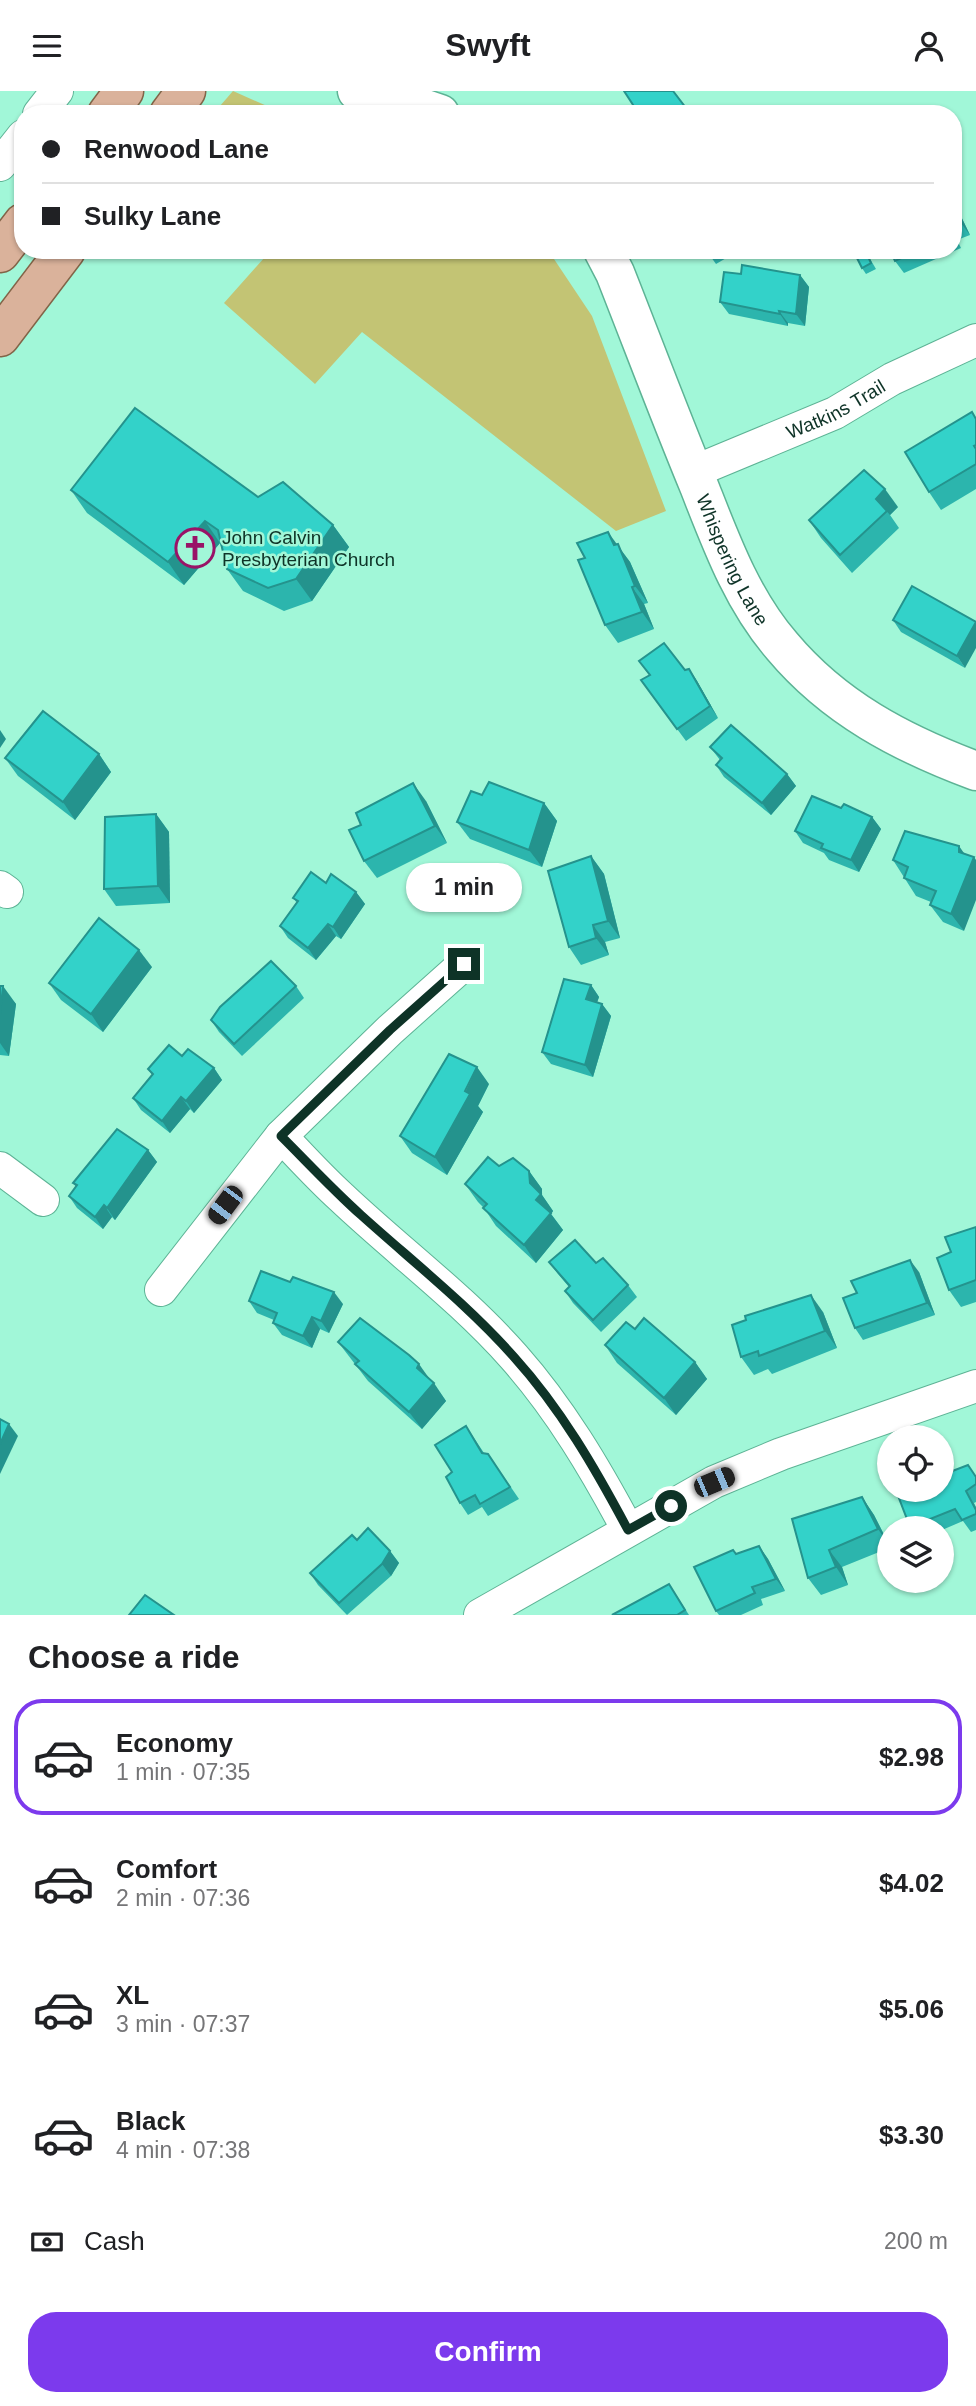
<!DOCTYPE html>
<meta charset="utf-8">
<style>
body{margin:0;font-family:Helvetica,sans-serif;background:#f6f6f6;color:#202124;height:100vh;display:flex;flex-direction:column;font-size:26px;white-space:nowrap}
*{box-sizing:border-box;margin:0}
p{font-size:23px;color:#757577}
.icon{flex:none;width:38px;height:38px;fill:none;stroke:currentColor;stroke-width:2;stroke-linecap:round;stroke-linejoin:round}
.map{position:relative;height:1524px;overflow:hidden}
.details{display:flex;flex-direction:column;background:#fff;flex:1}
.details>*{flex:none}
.banner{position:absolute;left:14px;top:14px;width:948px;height:154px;border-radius:28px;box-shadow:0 2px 5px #0004;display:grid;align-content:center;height:154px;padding:0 28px;background:#fff}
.fabs{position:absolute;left:877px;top:1334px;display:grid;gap:14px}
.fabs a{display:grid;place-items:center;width:77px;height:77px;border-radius:50%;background:#fff;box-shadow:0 2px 5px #0004;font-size:35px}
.end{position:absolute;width:32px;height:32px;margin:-16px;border:9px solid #0e3327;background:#fff;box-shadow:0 0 0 4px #fff}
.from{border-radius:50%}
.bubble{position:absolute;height:49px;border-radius:24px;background:#fff;box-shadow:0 2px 5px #0004;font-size:23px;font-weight:800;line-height:49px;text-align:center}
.car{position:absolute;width:21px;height:42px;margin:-21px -10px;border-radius:9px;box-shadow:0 0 5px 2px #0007;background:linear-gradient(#222 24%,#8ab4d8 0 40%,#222 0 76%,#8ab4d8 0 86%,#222 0)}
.banner b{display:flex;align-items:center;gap:24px;height:66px;font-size:26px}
.banner b+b{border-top:2px solid #e0e0e0}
.banner i{width:18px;height:18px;background:#202124}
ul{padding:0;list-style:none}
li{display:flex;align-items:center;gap:21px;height:116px;margin:0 14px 10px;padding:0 14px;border:4px solid transparent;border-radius:28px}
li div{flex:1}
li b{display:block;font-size:26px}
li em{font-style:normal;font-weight:800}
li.selected{border-color:#7c3aed}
li>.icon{width:63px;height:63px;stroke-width:1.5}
h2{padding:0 28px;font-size:32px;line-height:84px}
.pay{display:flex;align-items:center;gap:18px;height:77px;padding:0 28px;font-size:26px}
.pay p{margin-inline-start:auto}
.action{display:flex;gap:14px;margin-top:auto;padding:14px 28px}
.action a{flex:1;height:80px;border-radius:28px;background:#7c3aed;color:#fff;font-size:28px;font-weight:800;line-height:80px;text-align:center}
header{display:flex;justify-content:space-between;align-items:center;height:91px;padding:0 28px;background:#fff;font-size:32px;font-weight:800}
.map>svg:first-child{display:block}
</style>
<header><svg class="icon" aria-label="menu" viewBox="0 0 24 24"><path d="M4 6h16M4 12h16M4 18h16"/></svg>Swyft<svg class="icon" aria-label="person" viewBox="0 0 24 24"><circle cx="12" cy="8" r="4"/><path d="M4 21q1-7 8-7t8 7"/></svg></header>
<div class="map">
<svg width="976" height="1524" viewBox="0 0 976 1524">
<rect width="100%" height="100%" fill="#a1f7d8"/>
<g fill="#c3c474">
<polygon points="233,0 285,23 213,23"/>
<polygon points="257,159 548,159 592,225 666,420 616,440 362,241 315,293 224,212 265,166"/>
</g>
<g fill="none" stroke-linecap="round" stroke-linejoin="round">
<g stroke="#5db395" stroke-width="34">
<g id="minor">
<polyline points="39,23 57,0"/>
<polyline points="0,74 23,45"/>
<path id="s1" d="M693,381L835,322L892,288L976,249"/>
<polyline points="0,796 7,801"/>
<path d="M281,1045C301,1066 320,1087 341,1106C398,1160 462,1207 514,1266C560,1318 595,1377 628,1439"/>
<polyline points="0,1077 43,1109"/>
<polyline points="161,1199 281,1045 390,939 464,873"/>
<polyline points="480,1524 714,1391 781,1363 976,1295"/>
</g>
</g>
<g stroke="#5db395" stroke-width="41">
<g id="tertiary">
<polyline points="357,0 402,10 440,23"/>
<path id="s2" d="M603,159L615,182C643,253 670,325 699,395C721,451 742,509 782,555C834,617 901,652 976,680"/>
</g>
</g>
<g stroke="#826448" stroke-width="41">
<g id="primary">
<polyline points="107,23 124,0"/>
<polyline points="169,23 186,0"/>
<polyline points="0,162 23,132"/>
<polyline points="0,246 66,159"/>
</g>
</g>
<use href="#minor" stroke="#fff" stroke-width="32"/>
<use href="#tertiary" stroke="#fff" stroke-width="38"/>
<use href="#primary" stroke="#dab29b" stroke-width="38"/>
</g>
<g fill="#2cb5ad">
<polygon points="954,111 970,144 957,149 961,157 904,182 895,170 890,159 954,159"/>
<polygon points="706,159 740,159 716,173"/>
<polygon points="866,161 876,178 866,183 862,177"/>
<polygon points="741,183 800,184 809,196 805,235 788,232 788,235 729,223 720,211"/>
<polygon points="976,327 976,398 941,419 929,401"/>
<polygon points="71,399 258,406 333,434 349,456 312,510 284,520 243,500 227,478 220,452 184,494 87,422"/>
<polygon points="898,416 890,424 899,437 852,482 821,447 809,429"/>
<polygon points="617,454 630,471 648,512 644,513 654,538 618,552 605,534"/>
<polygon points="912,495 965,577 901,541 893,529"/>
<polygon points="639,570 685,579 689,578 697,590 718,627 686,650 641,589 649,584"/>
<polygon points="710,656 787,683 796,695 771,724 724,686 716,674 720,669"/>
<polygon points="99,663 111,681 75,729 18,685 5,667"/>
<polygon points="482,704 544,712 557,730 542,776 470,748 457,731"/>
<polygon points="426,710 447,752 377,787 364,770"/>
<polygon points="841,717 872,726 881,738 859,781 829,769 824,762 803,752 795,740"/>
<polygon points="156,723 169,741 170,812 116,815 104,798"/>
<polygon points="905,740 964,840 943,831 930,814 931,811 916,805 893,769"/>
<polygon points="591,765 604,783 620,847 605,851 609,864 581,874 569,856"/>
<polygon points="326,792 356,801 365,813 341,848 336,845 316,869 288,847 280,835 297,812 293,807"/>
<polygon points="152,876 103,941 61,909 49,892"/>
<polygon points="591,894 599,906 597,911 602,913 611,925 593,986 551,973 542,961"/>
<polygon points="0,895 16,913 9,965 0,964"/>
<polygon points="296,895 304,907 242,965 219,941 211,929"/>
<polygon points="182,965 214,977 222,989 194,1022 190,1018 170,1042 141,1019 133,1007 152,984 148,978"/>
<polygon points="489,993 478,1015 483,1021 447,1084 412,1062 400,1045"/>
<polygon points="148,1059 157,1071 115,1129 112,1126 103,1138 77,1117 69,1105 76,1096 73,1092"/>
<polygon points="499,1075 529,1080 542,1098 542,1104 553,1120 551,1123 563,1139 536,1172 496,1135 484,1117 478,1111 465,1093"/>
<polygon points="976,1136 976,1211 961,1216 949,1199 951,1161"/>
<polygon points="549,1171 596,1172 628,1194 637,1206 601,1241 573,1212 565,1200 569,1196 558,1183"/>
<polygon points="919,1181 935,1224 863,1249 855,1237 857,1202"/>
<polygon points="249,1210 343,1213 329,1242 320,1238 312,1257 282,1244 273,1232 274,1229 257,1222"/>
<polygon points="823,1221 837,1257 772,1283 768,1278 754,1284 741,1266"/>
<polygon points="635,1238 695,1271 707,1288 676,1324 617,1272 605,1254"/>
<polygon points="338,1251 430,1288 446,1310 422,1338 368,1290"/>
<polygon points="466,1335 484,1362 488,1363 519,1408 488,1425 482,1416 468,1424 460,1412 452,1381"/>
<polygon points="976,1384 976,1411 974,1412 976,1416 976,1439 971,1441 963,1430 942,1439 942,1437 910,1437 897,1402"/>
<polygon points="862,1406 874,1424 889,1453 889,1457 842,1476 848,1494 821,1504 808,1487"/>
<polygon points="357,1449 390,1460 399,1472 391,1485 347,1524 318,1494 310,1482"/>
<polygon points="759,1455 768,1468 785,1500 761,1508 763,1514 741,1524 719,1524 716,1520 736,1463"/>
<polygon points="669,1493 689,1524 612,1524"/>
</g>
<g fill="#24938d">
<polygon points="954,111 970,144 961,132 954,116"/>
<polygon points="800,184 809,196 805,235 796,223"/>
<polygon points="779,220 788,232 788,235 780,223"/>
<polygon points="885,398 898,416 890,424 876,408"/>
<polygon points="205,430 220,452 184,494 168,471"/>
<polygon points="333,434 349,456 312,510 296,488"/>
<polygon points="608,441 630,471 648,512 635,495"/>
<polygon points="632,496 644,513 654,538 642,521"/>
<polygon points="976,531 976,557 965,577 957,565"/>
<polygon points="689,578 697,590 718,627 710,615"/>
<polygon points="0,639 6,648 0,657"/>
<polygon points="99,663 111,681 75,729 63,711"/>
<polygon points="787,683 796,695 771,724 762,712"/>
<polygon points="413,692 426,710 447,752 435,735"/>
<polygon points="544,712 557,730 542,776 529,759"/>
<polygon points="156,723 169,741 170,812 158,795"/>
<polygon points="872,726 881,738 859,781 851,769"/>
<polygon points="959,755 971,772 974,766 976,769 976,809 964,840 951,823"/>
<polygon points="591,765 604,783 620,847 608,830"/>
<polygon points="356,801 365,813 341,848 333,836"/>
<polygon points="328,833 336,845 316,869 308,857"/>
<polygon points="593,834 605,851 609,864 596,847"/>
<polygon points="139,859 152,876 103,941 91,923"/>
<polygon points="591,894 599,906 594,920 586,908"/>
<polygon points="3,895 16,913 9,965 0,952 0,924"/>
<polygon points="602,913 611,925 593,986 585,974"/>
<polygon points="477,976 489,993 478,1015 483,1021 447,1084 435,1066"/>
<polygon points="214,977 222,989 194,1022 186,1010"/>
<polygon points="181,1006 190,1018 170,1042 162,1030"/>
<polygon points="148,1059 157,1071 115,1129 107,1117"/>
<polygon points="529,1080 542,1098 542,1104 553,1120 551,1123 563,1139 536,1172 524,1154 536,1109 530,1092"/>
<polygon points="104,1114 112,1126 103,1138 95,1126"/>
<polygon points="910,1169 919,1181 935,1224 927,1212"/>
<polygon points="334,1201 343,1213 329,1242 321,1230"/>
<polygon points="811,1204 823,1221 837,1257 825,1240"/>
<polygon points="312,1226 320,1238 312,1257 303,1245"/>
<polygon points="695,1271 707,1288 676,1324 664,1307"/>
<polygon points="419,1273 431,1290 417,1277"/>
<polygon points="434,1292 446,1310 422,1338 409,1321"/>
<polygon points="9,1333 18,1345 0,1383 0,1353"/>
<polygon points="862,1406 874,1424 889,1454 878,1438"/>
<polygon points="759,1455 768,1468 785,1500 776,1488"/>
<polygon points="829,1459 842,1476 848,1494 836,1476"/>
<polygon points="390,1460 399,1472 391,1485 382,1473"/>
</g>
<g fill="#33d2c9" stroke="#24938d" stroke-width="2">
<polygon points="624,0 673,0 689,21 687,23 639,23"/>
<polygon points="954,116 961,132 954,135"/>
<polygon points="890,159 919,159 895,170"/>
<polygon points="866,161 871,172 862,177 856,165"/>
<polygon points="742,174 800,184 796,223 779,220 780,223 720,211 724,181 741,183"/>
<polygon points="135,317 258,406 283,391 333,434 296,488 268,497 227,478 218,439 205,430 168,471 71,399"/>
<polygon points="972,321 976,328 976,354 974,355 976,358 976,373 929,401 905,361"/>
<polygon points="864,379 885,398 876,408 887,420 840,464 809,429"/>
<polygon points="608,441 614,454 618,453 635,495 632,496 642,521 605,534 578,469 585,467 577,452"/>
<polygon points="912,495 976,531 957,565 893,529"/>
<polygon points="664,552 685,579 689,578 710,615 677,638 641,589 650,584 639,570"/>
<polygon points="43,620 99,663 63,711 5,667"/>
<polygon points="731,634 787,683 762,712 716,674 722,667 710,656"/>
<polygon points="489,691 544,712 529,759 457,731 471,700 482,704"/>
<polygon points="413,692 435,735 364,770 349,739 361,734 356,722"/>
<polygon points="812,705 841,717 844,713 872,726 851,769 821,757 823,753 795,740"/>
<polygon points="156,723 158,795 104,798 105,726"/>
<polygon points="905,740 959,755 959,761 974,766 951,823 930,814 936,800 904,787 908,776 893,769"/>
<polygon points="591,765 608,830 593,834 596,847 569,856 548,780"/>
<polygon points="311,781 326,792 331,783 356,801 333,836 328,833 308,857 280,835 298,810 293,807"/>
<polygon points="99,827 139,859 91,923 49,892"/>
<polygon points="271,870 296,895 234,953 211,929 220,916"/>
<polygon points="564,888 591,894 586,908 602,913 585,974 542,961"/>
<polygon points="0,895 3,895 0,924"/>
<polygon points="169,954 182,965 188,958 214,977 186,1010 181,1006 162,1030 133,1007 153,983 148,978"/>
<polygon points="449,963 477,976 465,1000 470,1003 435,1066 400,1045"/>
<polygon points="117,1038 148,1059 107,1117 104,1114 95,1126 69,1105 77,1094 73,1092"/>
<polygon points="488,1066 499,1075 513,1067 529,1080 530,1092 541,1103 536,1109 551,1122 524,1154 483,1117 487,1113 465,1093"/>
<polygon points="976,1136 976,1189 949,1199 937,1167 951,1161 945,1146"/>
<polygon points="575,1149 596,1172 603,1167 628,1194 593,1229 565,1200 570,1195 549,1171"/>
<polygon points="910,1169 927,1212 855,1237 843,1207 857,1202 851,1190"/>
<polygon points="261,1180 290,1191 293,1186 334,1201 321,1230 312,1226 303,1245 273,1232 277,1222 249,1210"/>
<polygon points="811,1204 825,1240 759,1265 758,1260 741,1266 732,1234 746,1229 745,1225"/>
<polygon points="360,1227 409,1264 419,1273 417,1277 434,1292 409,1321 355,1273 359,1270 338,1251"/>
<polygon points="644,1227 695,1271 664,1307 605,1254 626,1231 635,1238"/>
<polygon points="0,1328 9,1333 0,1353"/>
<polygon points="466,1335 482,1362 488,1363 510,1396 480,1413 475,1404 460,1412 446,1386 452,1381 435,1354"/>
<polygon points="968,1374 976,1386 976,1393 966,1400 976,1419 976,1423 962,1429 955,1418 910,1436 897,1402 905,1398 942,1398 942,1384"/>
<polygon points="862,1406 878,1438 829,1459 836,1476 808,1487 792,1428"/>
<polygon points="368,1437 390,1460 382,1473 339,1512 310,1482 352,1444 357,1449"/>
<polygon points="759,1455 776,1488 752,1496 755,1502 716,1520 694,1476 733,1459 736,1463"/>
<polygon points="669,1493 685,1519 677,1524 612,1524"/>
<polygon points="145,1504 174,1524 129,1524"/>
</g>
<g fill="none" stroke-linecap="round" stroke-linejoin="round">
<path stroke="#0e3327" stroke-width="9" d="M464,873L390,939L281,1045C308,1072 333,1099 361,1124C412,1170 468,1214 514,1266C561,1318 595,1377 628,1439L671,1415"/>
</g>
<defs>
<g id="church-ring" transform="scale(2.0125)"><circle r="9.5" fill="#a1f7d8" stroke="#991367" stroke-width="1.5"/><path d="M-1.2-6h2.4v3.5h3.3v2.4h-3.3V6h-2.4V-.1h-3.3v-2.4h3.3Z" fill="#991367"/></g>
</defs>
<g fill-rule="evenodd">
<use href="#church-ring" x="195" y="457"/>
</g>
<g text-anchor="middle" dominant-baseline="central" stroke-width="5" stroke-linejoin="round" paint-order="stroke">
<g font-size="19" fill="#0e3327" stroke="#a1f7d8">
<text stroke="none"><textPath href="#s1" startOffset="156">Watkins Trail</textPath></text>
<text stroke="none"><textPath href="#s2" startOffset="336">Whispering Lane</textPath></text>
</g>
<g font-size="19" fill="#0e3327" stroke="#a1f7d8" text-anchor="start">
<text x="222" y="446">John Calvin<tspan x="222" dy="22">Presbyterian Church</tspan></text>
</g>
</g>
</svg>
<div class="fabs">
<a><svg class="icon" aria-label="locate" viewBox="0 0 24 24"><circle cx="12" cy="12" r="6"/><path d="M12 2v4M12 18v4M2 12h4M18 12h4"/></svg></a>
<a><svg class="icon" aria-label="layers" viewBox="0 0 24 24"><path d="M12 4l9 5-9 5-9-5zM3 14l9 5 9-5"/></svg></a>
</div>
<i class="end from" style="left:671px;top:1415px"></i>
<i class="end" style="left:464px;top:873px"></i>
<div class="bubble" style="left:406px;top:772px;width:116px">1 min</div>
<i class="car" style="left:225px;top:1114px;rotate:217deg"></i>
<i class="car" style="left:714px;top:1391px;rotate:67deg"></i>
<div class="banner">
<b><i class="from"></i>Renwood Lane</b>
<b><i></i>Sulky Lane</b>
</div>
</div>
<section class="details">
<h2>Choose a ride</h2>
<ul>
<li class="selected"><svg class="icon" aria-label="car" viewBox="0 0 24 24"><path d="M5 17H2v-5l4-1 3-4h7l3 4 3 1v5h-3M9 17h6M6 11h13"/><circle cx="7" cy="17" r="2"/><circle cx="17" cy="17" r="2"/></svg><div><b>Economy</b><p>1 min · 07:35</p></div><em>$2.98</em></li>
<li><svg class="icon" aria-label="car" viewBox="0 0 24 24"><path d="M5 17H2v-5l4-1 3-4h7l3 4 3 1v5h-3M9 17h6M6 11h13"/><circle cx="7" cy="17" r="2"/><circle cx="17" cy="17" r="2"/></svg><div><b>Comfort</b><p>2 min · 07:36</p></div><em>$4.02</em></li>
<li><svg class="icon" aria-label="car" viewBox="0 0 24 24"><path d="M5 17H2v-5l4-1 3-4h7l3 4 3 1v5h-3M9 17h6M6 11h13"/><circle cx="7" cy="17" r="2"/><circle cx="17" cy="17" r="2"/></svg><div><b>XL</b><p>3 min · 07:37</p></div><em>$5.06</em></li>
<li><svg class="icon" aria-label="car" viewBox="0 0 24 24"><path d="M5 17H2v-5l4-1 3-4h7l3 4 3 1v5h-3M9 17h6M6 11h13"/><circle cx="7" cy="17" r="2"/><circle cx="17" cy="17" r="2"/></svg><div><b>Black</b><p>4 min · 07:38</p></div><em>$3.30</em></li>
</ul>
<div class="pay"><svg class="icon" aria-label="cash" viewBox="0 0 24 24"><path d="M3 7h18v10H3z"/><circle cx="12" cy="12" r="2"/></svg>Cash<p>200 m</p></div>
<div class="action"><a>Confirm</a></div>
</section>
